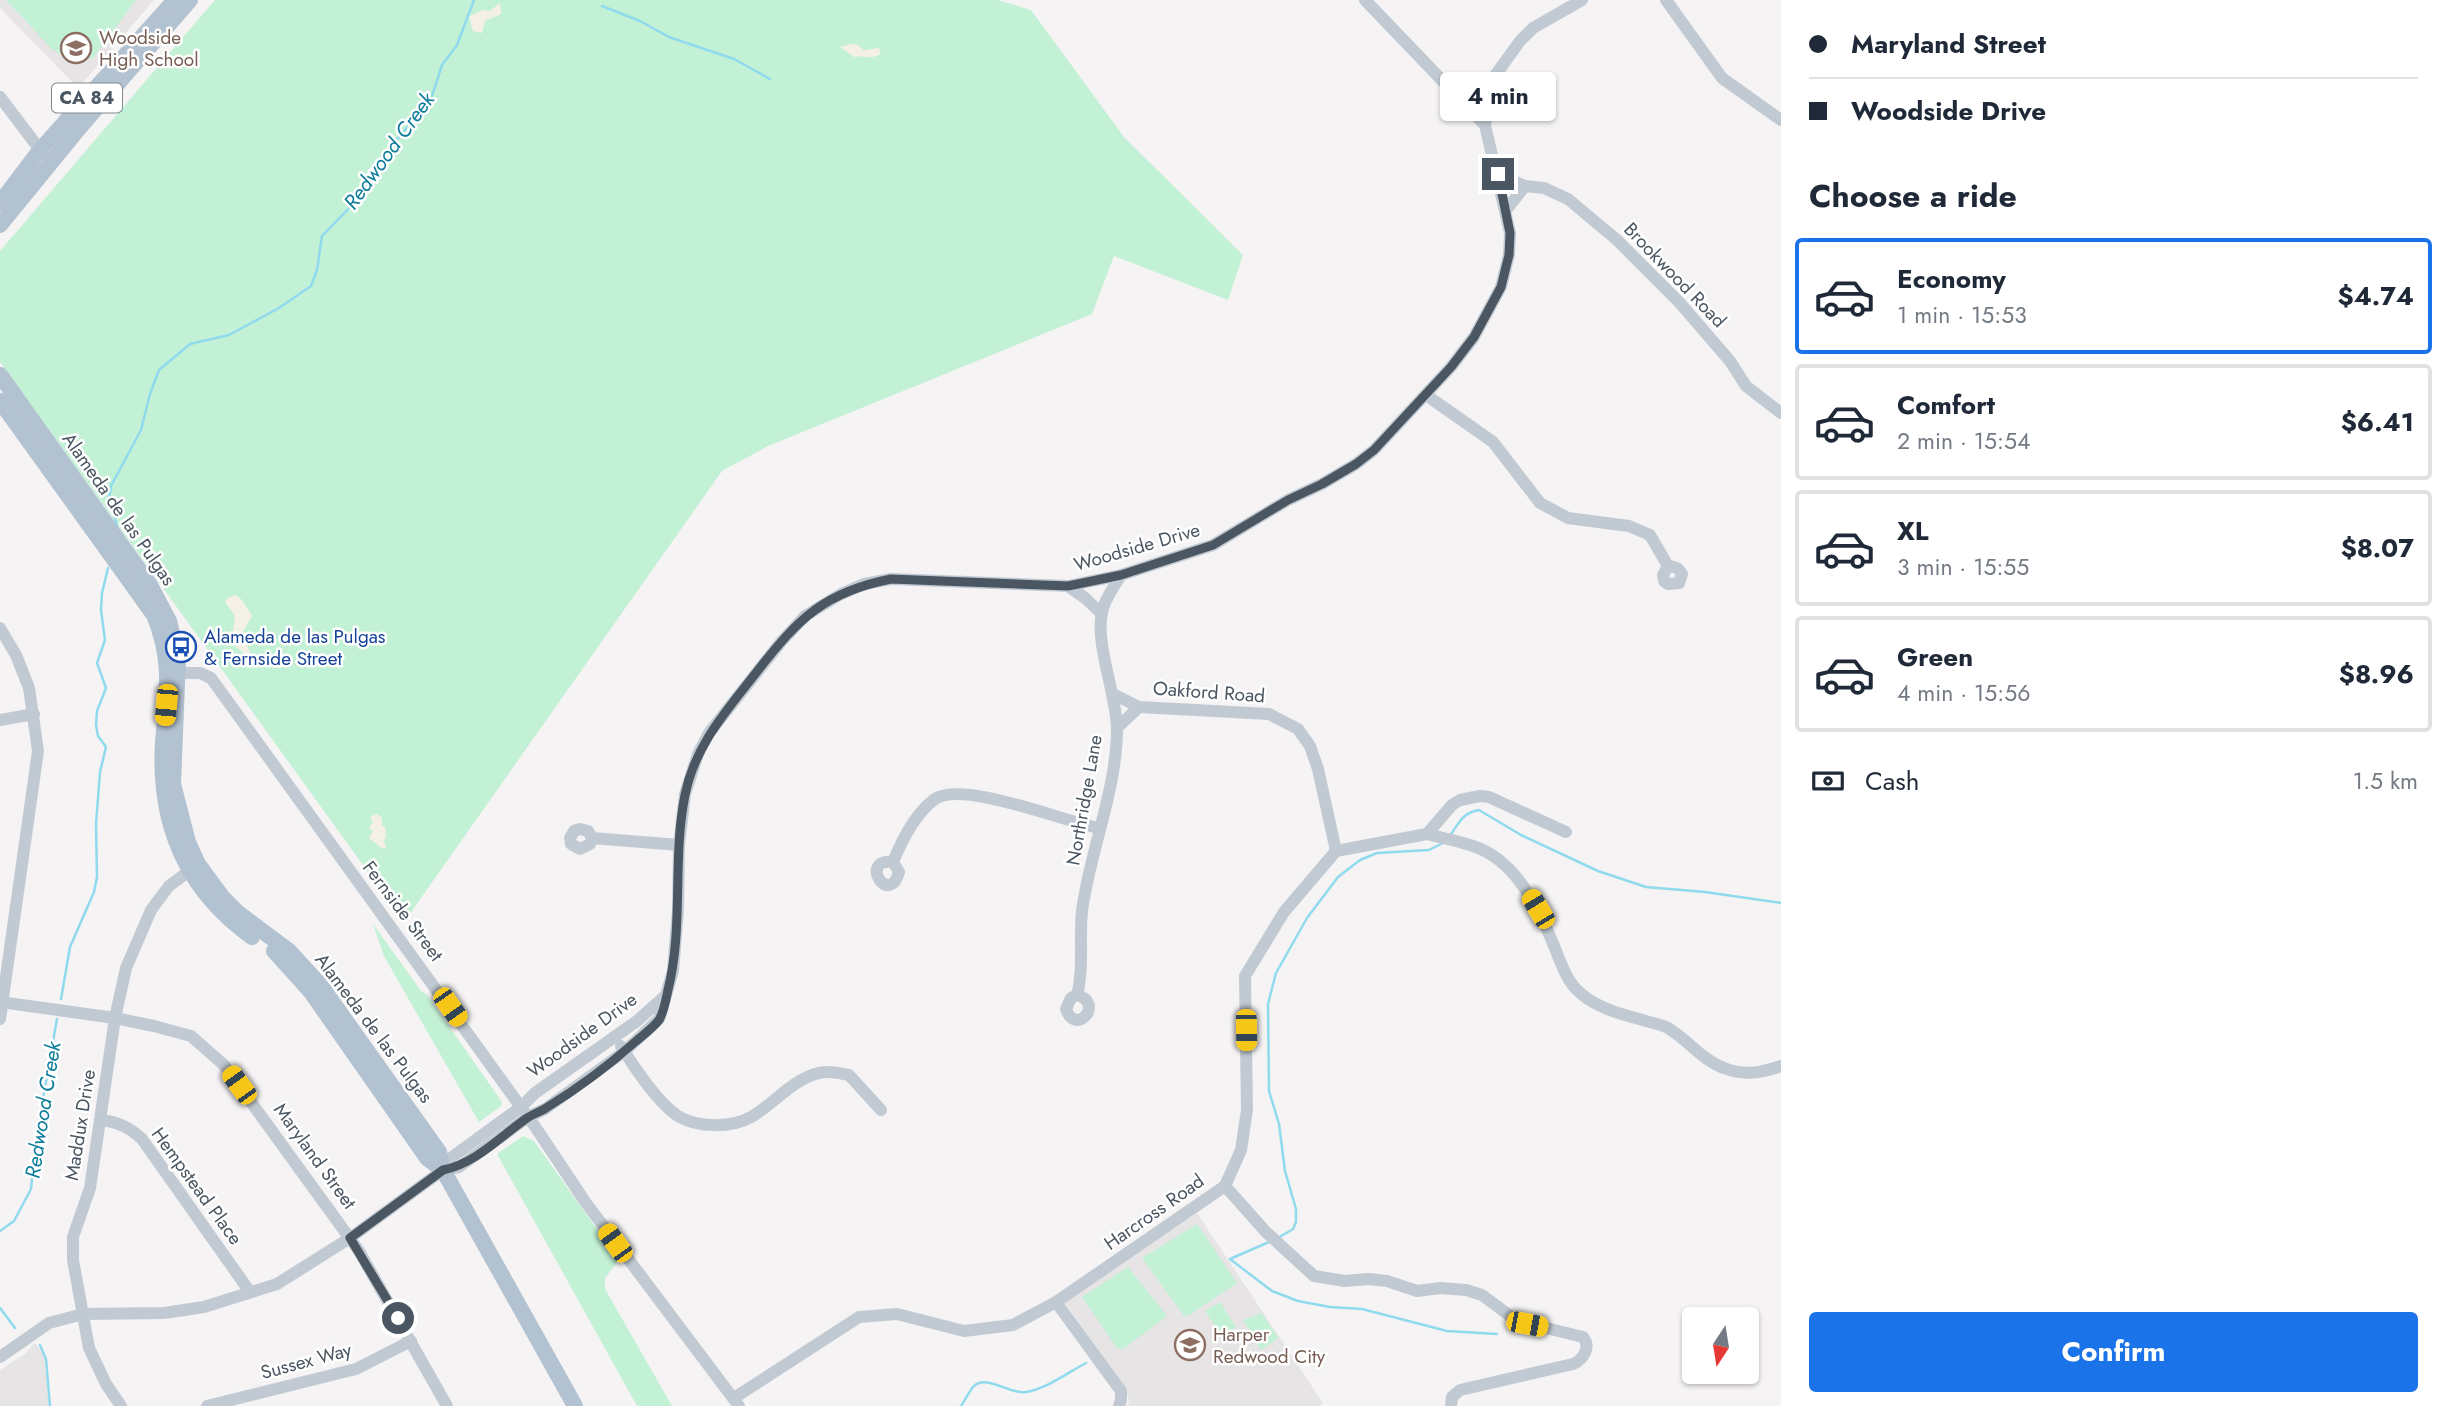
<!DOCTYPE html>
<meta charset="utf-8">
<style>
body{margin:0;font-family:Jost,sans-serif;background:#f2f2f3;color:#1f2937;height:100vh;display:flex;flex-direction:column;font-size:26px;white-space:nowrap}
*{box-sizing:border-box;margin:0}
p{font-size:23px;color:#747a83}
.icon{flex:none;width:38px;height:38px;fill:none;stroke:currentColor;stroke-width:2;stroke-linecap:round;stroke-linejoin:round}
.map{position:relative;flex:1;overflow:hidden}
.details{display:flex;flex-direction:column;background:#fff;width:665px}
.details>*{flex:none}
.guide{display:grid;align-content:center;height:154px;padding:0 28px;background:#fff}
.needle{width:46px;rotate:192deg}
.fabs{position:absolute;left:1682px;top:1307px;display:grid;gap:14px}
.fabs a{display:grid;place-items:center;width:77px;height:77px;border-radius:7px;background:#fff;box-shadow:0 2px 5px #0004;font-size:35px}
.end{position:absolute;width:32px;height:32px;margin:-16px;border:9px solid #4a5661;background:#fff;box-shadow:0 0 0 4px #fff}
.from{border-radius:50%}
.bubble{position:absolute;height:49px;border-radius:7px;background:#fff;box-shadow:0 2px 5px #0004;font-size:23px;font-weight:700;line-height:49px;text-align:center}
.car{position:absolute;width:21px;height:42px;margin:-21px -10px;border-radius:9px;box-shadow:0 0 5px 2px #0007;background:linear-gradient(#f5c518 24%,#345 0 40%,#f5c518 0 76%,#345 0 86%,#f5c518 0)}
.guide b{display:flex;align-items:center;gap:24px;height:66px;font-size:26px}
.guide b+b{border-top:2px solid #e0e1e3}
.guide i{width:18px;height:18px;background:#1f2937}
ul{padding:0;list-style:none}
li{display:flex;align-items:center;gap:21px;height:116px;margin:0 14px 10px;padding:0 14px;border:4px solid #e0e1e3;border-radius:7px}
li div{flex:1}
li b{display:block;font-size:26px}
li em{font-style:normal;font-weight:700}
li.on{border-color:#1a73e8}
li>.icon{width:63px;height:63px;stroke-width:1.5}
h2{padding:0 28px;font-size:32px;line-height:84px}
.pay{display:flex;align-items:center;gap:18px;height:77px;padding:0 28px;font-size:26px}
.pay p{margin-inline-start:auto}
.button{display:flex;gap:14px;margin-top:auto;padding:14px 28px}
.button a{flex:1;height:80px;border-radius:7px;background:#1a73e8;color:#fff;font-size:28px;font-weight:700;line-height:80px;text-align:center}
main{display:flex;flex:1;min-height:0}
.map>svg:first-child{display:block}
</style>
<main>
<div class="map">
<svg width="1781" height="1406" viewBox="0 0 1781 1406">
<rect width="100%" height="100%" fill="#f5f3f3"/>
<g fill="#e6e4e5">
<polygon points="0,0 154,0 78,88 0,8"/>
<polygon points="1197,1213 1323,1403 1319,1406 1127,1406 1129,1401 1126,1389 1064,1301"/>
<polygon points="35,1343 44,1354 49,1406 0,1406 0,1370 25,1354"/>
</g>
<g fill="#c3f1d5">
<polygon points="6,0 136,0 93,58 71,61 52,49"/>
<polygon points="215,0 998,0 1031,10 1124,137 1243,255 1228,300 1114,256 1092,314 768,446 722,471 404,922 0,362 0,251"/>
<polygon points="373,924 421,991 427,995 502,1102 501,1106 479,1122 384,956"/>
<polygon points="523,1136 534,1141 619,1260 605,1278 605,1289 672,1406 637,1406 497,1154"/>
<polygon points="1197,1224 1237,1283 1188,1316 1184,1316 1142,1258"/>
<polygon points="1128,1267 1167,1316 1123,1349 1117,1348 1082,1297"/>
<polygon points="1220,1302 1236,1327 1222,1336 1205,1311"/>
<polygon points="1262,1313 1278,1338 1261,1350 1243,1320"/>
</g>
<g fill="#f5f0e5">
<polygon points="500,3 501,14 485,21 482,33 473,31 469,16 484,10 490,11"/>
<path d="M851,44H856L864,50L879,48L881,54C868,61 863,54 854,57L840,47Z"/>
<polygon points="236,595 242,600 252,616 242,633 251,655 249,657 236,647 233,631 235,616 225,602 228,598"/>
<polygon points="377,814 382,818 382,825 385,827 386,839 383,838 386,847 383,849 369,838 373,831 369,828 373,822 370,817"/>
</g>
<g fill="none" stroke-linecap="round" stroke-linejoin="round">
<g stroke="#90daee" stroke-width="2.5">
<polyline points="602,6 640,21 669,37 734,59 770,79"/>
<polyline points="117,526 109,498 111,486 141,430 150,394 159,370 190,344 229,335 279,308 311,286 317,270 322,236 359,198 383,156 431,99 442,65 457,45 474,0"/>
<path d="M1451,834C1460,822 1462,813 1479,810L1521,835L1598,871L1646,887L1705,892L1781,903"/>
<polyline points="61,999 70,947 94,892 97,877 96,824 100,772 106,747 98,736 96,725 97,711 106,688 97,663 105,640 101,610 102,593 108,568"/>
<polyline points="0,1231 14,1221 31,1189 37,1133 57,1019"/>
<polyline points="1278,1238 1293,1229 1296,1222 1296,1209 1285,1171 1279,1124 1269,1091 1268,1004 1276,973 1307,918 1338,877 1360,860 1377,853 1429,850 1443,843"/>
<polyline points="1269,1242 1230,1259 1272,1291 1298,1301 1330,1307 1362,1309 1447,1331 1497,1334"/>
<polyline points="0,1308 15,1328"/>
<polyline points="40,1345 46,1359 50,1406"/>
<path d="M961,1406C965,1400 969,1392 973,1387C986,1373 1010,1395 1026,1392C1046,1389 1067,1373 1086,1363"/>
</g>
<g stroke="#c1cad2" stroke-width="12">
<polyline points="1365,0 1485,125"/>
<polyline points="1666,0 1722,78 1781,120"/>
<path d="M1448,87C1466,89 1478,85 1494,77"/>
<polyline points="0,97 44,155"/>
<polyline points="1498,174 1525,186 1544,188 1568,199 1617,240 1679,302 1730,361 1746,386 1781,413"/>
<polyline points="1506,210 1525,186"/>
<path d="M1426,395L1493,442L1540,503L1568,518L1629,526L1650,535L1668,566L1663,575L1664,581L1668,584L1679,583L1682,574C1679,568 1675,566 1668,566"/>
<polyline points="1068,586 1085,598 1102,614"/>
<polyline points="0,628 16,655 29,688 38,751 0,1019"/>
<polyline points="171,673 200,673 211,678 536,1128 586,1203 739,1406"/>
<polyline points="1113,694 1139,707 1269,714 1298,729 1310,746 1318,769 1336,851"/>
<polyline points="0,720 34,714"/>
<polyline points="1117,728 1139,707"/>
<path d="M1427,834C1442,838 1458,841 1473,846C1514,859 1537,905 1552,941C1559,957 1564,976 1576,989C1593,1007 1620,1014 1643,1020C1651,1023 1661,1024 1668,1028C1688,1040 1702,1060 1724,1068C1744,1076 1761,1073 1781,1066"/>
<polyline points="592,838 590,844 580,849 571,844 570,838 574,831 580,829 588,831 592,838 679,845"/>
<path d="M893,862L899,872C889,908 858,858 893,862C902,840 915,813 935,799C963,780 1065,822 1099,828"/>
<path d="M1077,995L1071,998L1066,1009C1076,1037 1105,1003 1077,995C1084,968 1079,939 1082,911C1090,850 1117,790 1117,728C1116,693 1095,644 1102,612C1105,598 1114,587 1121,575"/>
<polyline points="0,1002 115,1018 154,1026 191,1036 224,1065 359,1251 447,1406"/>
<path d="M621,1046C633,1066 658,1103 678,1116C697,1128 732,1128 751,1117C775,1104 798,1072 828,1072C835,1072 843,1074 849,1075L881,1110"/>
<path d="M101,1120C118,1122 129,1127 142,1139L250,1292"/>
<polyline points="443,1170 459,1167 528,1117 545,1109 625,1051 659,1019 673,971 678,910 679,845 685,794 698,754 709,733 781,642 805,616 841,594 864,584 891,579 1068,586 1121,575 1213,545 1288,500 1322,484 1356,464 1374,450 1451,367 1474,337 1501,287 1509,255 1510,233 1485,125 1494,77 1520,41 1533,28 1582,0"/>
<path d="M1225,1186L1266,1232L1314,1276L1345,1281L1369,1279L1387,1281L1417,1291L1440,1288L1466,1290L1482,1295L1517,1321L1583,1337C1591,1347 1584,1359 1573,1364L1460,1390L1452,1397L1451,1406"/>
<polyline points="1056,1302 1121,1391 1121,1400 1119,1406"/>
<polyline points="0,1357 49,1323 83,1314 164,1313 204,1307 277,1284 350,1238 443,1170 452,1157 521,1107 535,1093 637,1021 664,997"/>
<polyline points="734,1398 859,1317 897,1314 964,1331 1013,1325 1056,1302 1225,1186 1241,1150 1247,1110 1245,976 1284,912 1336,851 1427,834 1452,805 1460,800 1480,796 1489,797 1566,832"/>
<polyline points="121,1406 106,1384 89,1348 73,1260 73,1237 90,1188 115,1018 126,968 151,910 169,886 196,866"/>
<polyline points="207,1406 356,1369 411,1341"/>
</g>
<g stroke="#b3c2d1" stroke-width="16">
<polyline points="0,203 40,150 175,0"/>
<polyline points="0,225 80,127 190,0"/>
<polyline points="0,375 150,585 169,621 178,658 173,784 188,842 198,864 223,898 237,912 289,951 321,986 439,1152 443,1170 575,1406"/>
<path d="M0,401L154,615C173,661 167,695 163,742C158,824 185,889 252,937"/>
<polyline points="274,951 311,992 427,1158 443,1170"/>
</g>
</g>
<g fill="none" stroke-linecap="round" stroke-linejoin="round">
<path stroke="#4a5661" stroke-width="9" d="M398,1318L350,1238L443,1170C475,1164 501,1136 527,1118C533,1114 540,1112 546,1108C577,1089 608,1066 635,1042C643,1035 653,1028 659,1020C664,1012 666,999 668,990C684,926 672,859 685,795C695,744 729,708 759,669C799,618 825,592 891,579L1068,586L1121,575L1213,545L1288,500L1322,484L1356,464L1374,450L1451,367L1474,337L1501,287L1509,255L1510,233L1498,174"/>
</g>
<defs>
<g id="school-ring" transform="scale(1.575)"><circle r="9.5" fill="#fff" stroke="#8d6e63" stroke-width="1.5"/><path d="M0-5L7-2L0 1L-7-2ZM-4 1L0 2.5L4 1V4Q0 6-4 4Z" fill="#8d6e63"/></g>
<g id="bus-ring" transform="scale(1.575)"><circle r="9.5" fill="#fff" stroke="#1a4fb4" stroke-width="1.5"/><path d="M-5-6H5V4H4V6H2V4H-2V6H-4V4H-5ZM-3.5-4V0h7V-4ZM-3.5 1.2v1.5H-2V1.2ZM2 1.2v1.5H3.5V1.2Z" fill="#1a4fb4"/></g>
</defs>
<g fill-rule="evenodd">
<use href="#school-ring" x="76" y="48"/>
<use href="#bus-ring" x="181" y="647"/>
<use href="#school-ring" x="1190" y="1345"/>
</g>
<g text-anchor="middle" dominant-baseline="central" stroke-width="5" stroke-linejoin="round" paint-order="stroke">
<rect fill="#fff" stroke="#808990" stroke-width="2" x="52" y="83.5" width="70" height="29" rx="5"/>
<g font-size="18" font-weight="bold" fill="#4a5661">
<text x="87" y="98">CA 84</text>
</g>
<g font-size="19" fill="#785e54" stroke="#fff" text-anchor="start">
<text x="99" y="37">Woodside<tspan x="99" dy="22">High School</tspan></text>
<text x="1213" y="1334">Harper<tspan x="1213" dy="22">Redwood City</tspan></text>
</g>
<g font-size="19" fill="#4a5661" stroke="#fff">
<text transform="translate(1675 275) rotate(46)">Brookwood Road</text>
<text transform="translate(119 509) rotate(55)">Alameda de las Pulgas</text>
<text transform="translate(1137 547) rotate(-16)">Woodside Drive</text>
<text transform="translate(1209 692) rotate(4)">Oakford Road</text>
<text transform="translate(1084 800) rotate(-80)">Northridge Lane</text>
<text transform="translate(403 911) rotate(53)">Fernside Street</text>
<text transform="translate(374 1028) rotate(53)">Alameda de las Pulgas</text>
<text transform="translate(582 1035) rotate(-36)">Woodside Drive</text>
<text transform="translate(80 1125) rotate(-81)">Maddux Drive</text>
<text transform="translate(315 1156) rotate(54)">Maryland Street</text>
<text transform="translate(197 1186) rotate(54)">Hempstead Place</text>
<text transform="translate(1154 1212) rotate(-35)">Harcross Road</text>
<text transform="translate(306 1361) rotate(-15)">Sussex Way</text>
</g>
<g font-size="19" fill="#164399" stroke="#fff" text-anchor="start">
<text x="204" y="636">Alameda de las Pulgas<tspan x="204" dy="22">&amp; Fernside Street</tspan></text>
</g>
<g font-size="21" font-style="italic" fill="#0c7c9b" stroke="#fff">
<text transform="translate(389 151) rotate(-54)">Redwood Creek</text>
<text transform="translate(43 1110) rotate(-81)">Redwood Creek</text>
</g>
</g>
</svg>
<div class="fabs">
<a><svg class="needle" viewBox="-14 -14 28 28"><path d="M0-13l5 13h-10z" fill="#e53935"/><path d="M0 13l5-13h-10z" fill="#747a83"/></svg></a>
</div>
<i class="end from" style="left:398px;top:1318px"></i>
<i class="end" style="left:1498px;top:174px"></i>
<div class="bubble" style="left:1440px;top:72px;width:116px">4 min</div>
<i class="car" style="left:166px;top:705px;rotate:185deg"></i>
<i class="car" style="left:1538px;top:909px;rotate:329deg"></i>
<i class="car" style="left:450px;top:1007px;rotate:145deg"></i>
<i class="car" style="left:1246px;top:1030px;rotate:179deg"></i>
<i class="car" style="left:239px;top:1085px;rotate:324deg"></i>
<i class="car" style="left:615px;top:1243px;rotate:324deg"></i>
<i class="car" style="left:1527px;top:1324px;rotate:101deg"></i>
</div>
<section class="details">
<div class="guide">
<b><i class="from"></i>Maryland Street</b>
<b><i></i>Woodside Drive</b>
</div>
<h2>Choose a ride</h2>
<ul>
<li class="on"><svg class="icon" aria-label="car" viewBox="0 0 24 24"><path d="M5 17H2v-5l4-1 3-4h7l3 4 3 1v5h-3M9 17h6M6 11h13"/><circle cx="7" cy="17" r="2"/><circle cx="17" cy="17" r="2"/></svg><div><b>Economy</b><p>1 min · 15:53</p></div><em>$4.74</em></li>
<li><svg class="icon" aria-label="car" viewBox="0 0 24 24"><path d="M5 17H2v-5l4-1 3-4h7l3 4 3 1v5h-3M9 17h6M6 11h13"/><circle cx="7" cy="17" r="2"/><circle cx="17" cy="17" r="2"/></svg><div><b>Comfort</b><p>2 min · 15:54</p></div><em>$6.41</em></li>
<li><svg class="icon" aria-label="car" viewBox="0 0 24 24"><path d="M5 17H2v-5l4-1 3-4h7l3 4 3 1v5h-3M9 17h6M6 11h13"/><circle cx="7" cy="17" r="2"/><circle cx="17" cy="17" r="2"/></svg><div><b>XL</b><p>3 min · 15:55</p></div><em>$8.07</em></li>
<li><svg class="icon" aria-label="car" viewBox="0 0 24 24"><path d="M5 17H2v-5l4-1 3-4h7l3 4 3 1v5h-3M9 17h6M6 11h13"/><circle cx="7" cy="17" r="2"/><circle cx="17" cy="17" r="2"/></svg><div><b>Green</b><p>4 min · 15:56</p></div><em>$8.96</em></li>
</ul>
<div class="pay"><svg class="icon" aria-label="cash" viewBox="0 0 24 24"><path d="M3 7h18v10H3z"/><circle cx="12" cy="12" r="2"/></svg>Cash<p>1.5 km</p></div>
<div class="button"><a>Confirm</a></div>
</section>
</main>
